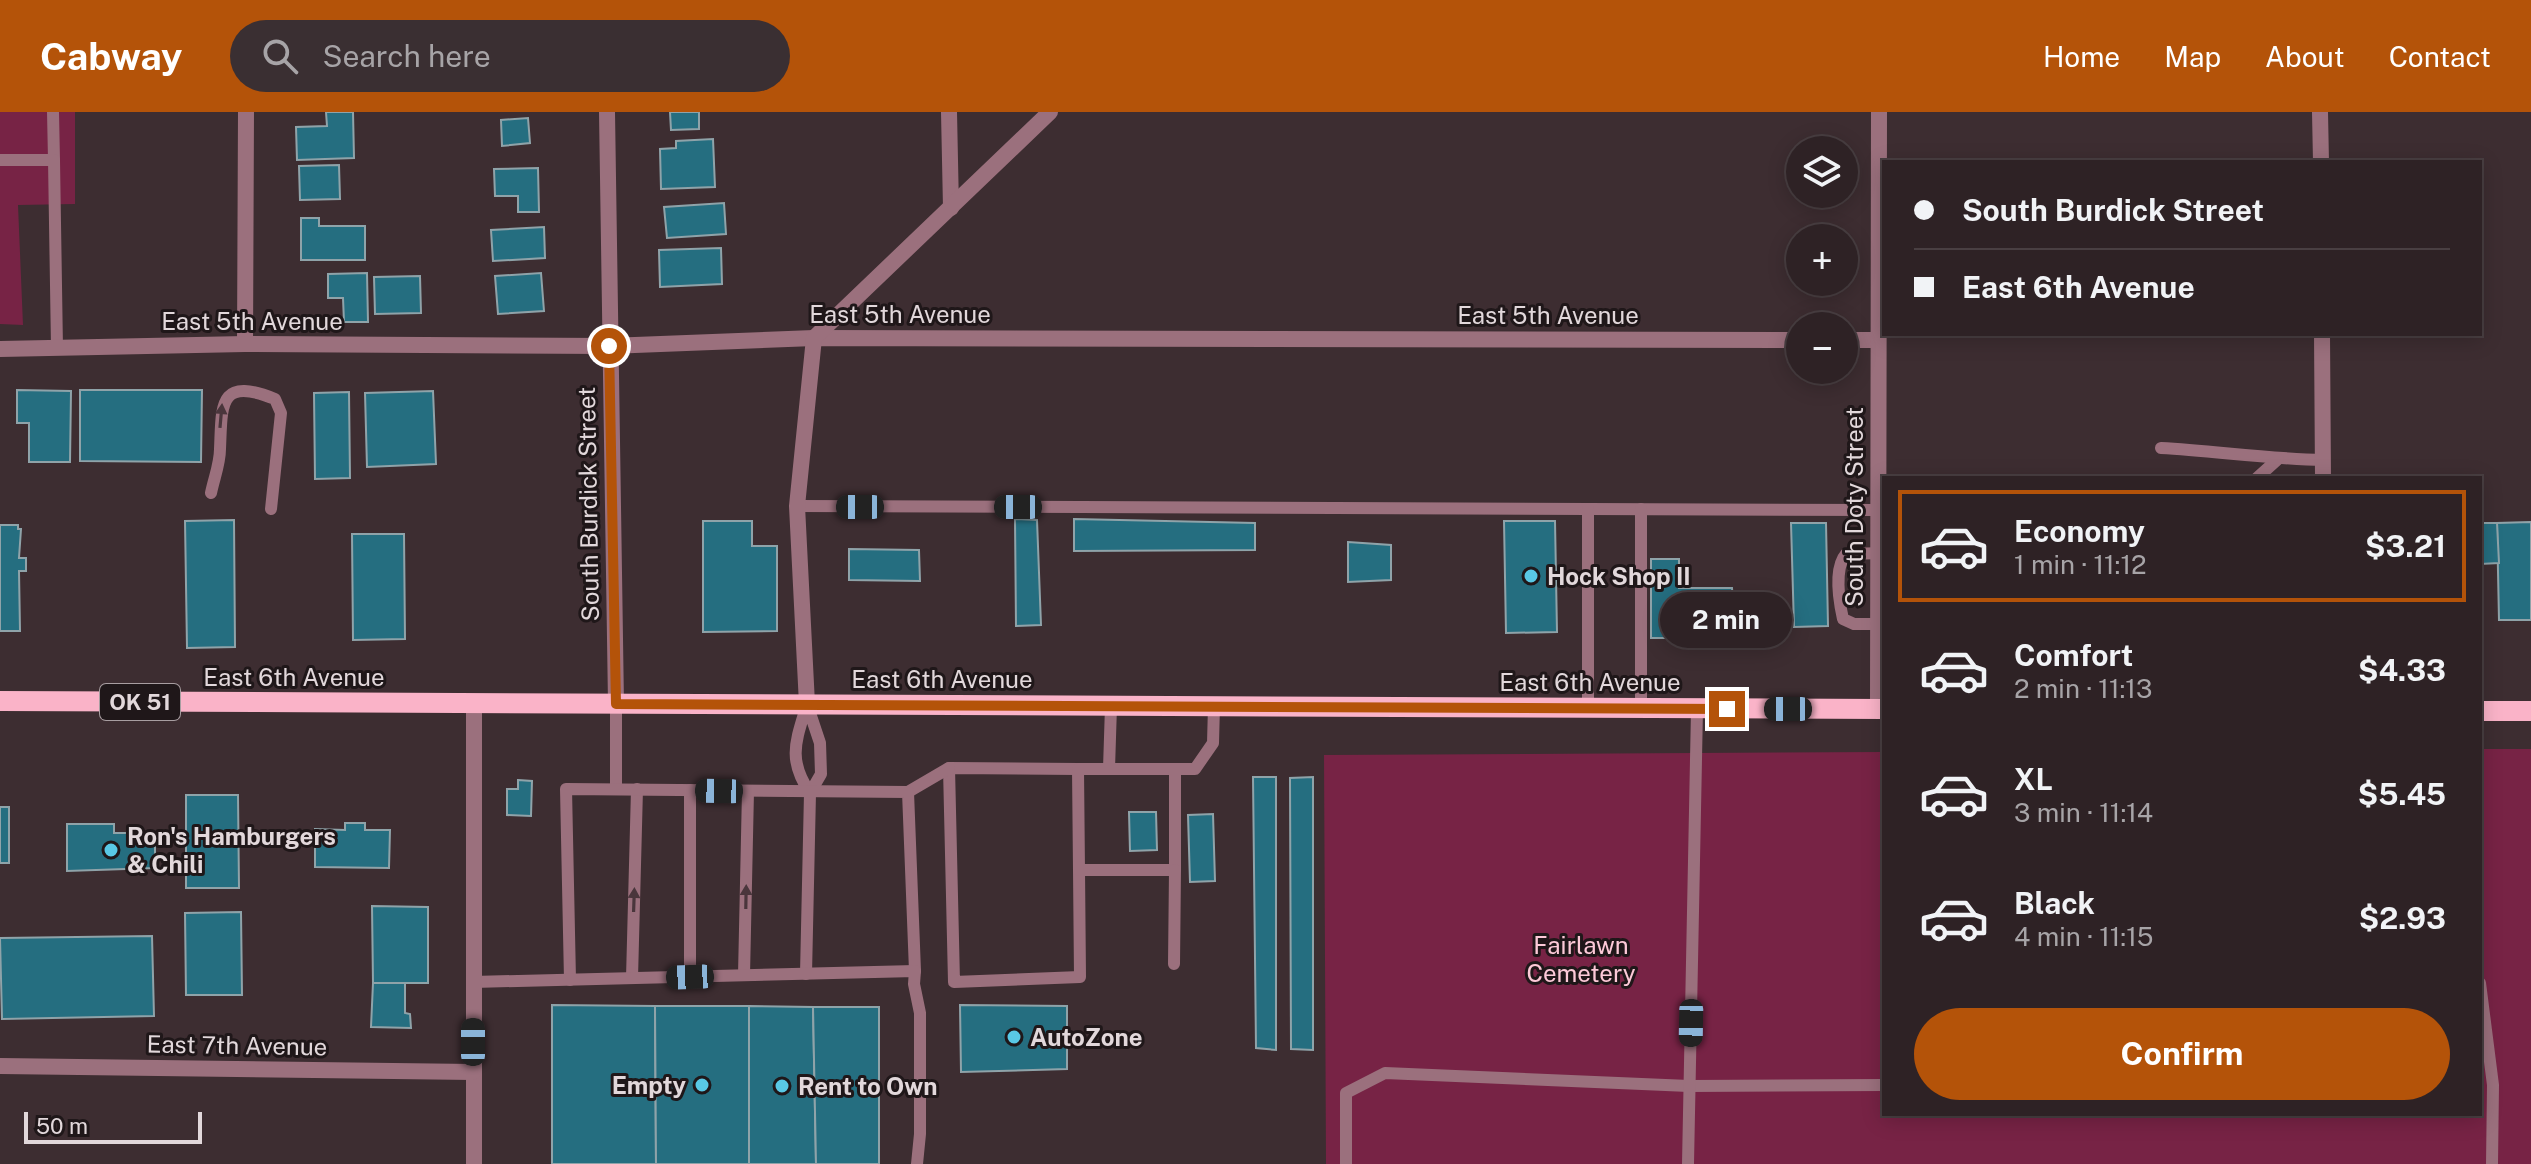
<!DOCTYPE html>
<meta charset="utf-8">
<style>
body{margin:0;font-family:"Public Sans",sans-serif;background:#3a2f32;color:#f1f3f6;height:100vh;display:flex;flex-direction:column;font-size:30px;white-space:nowrap}
*{box-sizing:border-box;margin:0}
p{font-size:26px;color:#a7a4a7}
.icon{flex:none;width:44px;height:44px;fill:none;stroke:currentColor;stroke-width:2;stroke-linecap:round;stroke-linejoin:round}
.map{position:relative;flex:1;overflow:hidden}
.panel{position:absolute;left:1882px;top:364px;width:600px;height:640px;display:flex;flex-direction:column;background:#2e2225;border-radius:0px;box-shadow:0 4px 20px #0003,0 0 0 2px #493f42}
.panel>*{flex:none}
.top-card{position:absolute;left:1882px;top:48px;width:600px;height:176px;border-radius:0px;box-shadow:0 4px 20px #0003,0 0 0 2px #493f42;display:grid;align-content:center;height:176px;padding:0 32px;background:#2e2225}
.tools{position:absolute;left:1786px;top:24px;display:grid;gap:16px}
.tools a{display:grid;place-items:center;width:72px;height:72px;border-radius:50%;background:#2e2225;box-shadow:0 4px 20px #0003,0 0 0 2px #493f42;font-size:40px}
.scale{position:absolute;left:24px;bottom:20px;width:178px;box-sizing:border-box;padding-left:8px;border:4px solid #e2d8db;border-top:0;font-size:22px;line-height:28px;white-space:nowrap;color:#e2d8db;-webkit-text-stroke:6px #1f1719;paint-order:stroke}
.end{position:absolute;width:36px;height:36px;margin:-18px;border:10px solid #b45309;background:#fff;box-shadow:0 0 0 4px #fff}
.from{border-radius:50%}
.bubble{position:absolute;height:56px;border-radius:28px;background:#2e2225;box-shadow:0 4px 20px #0003,0 0 0 2px #493f42;font-size:26px;font-weight:700;line-height:56px;text-align:center}
.car{position:absolute;width:24px;height:48px;margin:-24px -12px;border-radius:10px;box-shadow:0 0 6px 2px #0007;background:linear-gradient(#222 24%,#8ab4d8 0 40%,#222 0 76%,#8ab4d8 0 86%,#222 0)}
.top-card b{display:flex;align-items:center;gap:28px;height:76px;font-size:30px}
.top-card b+b{border-top:2px solid #493f42}
.top-card i{width:20px;height:20px;background:#f1f3f6}
ul{padding:14px 0 0;list-style:none}
li{display:flex;align-items:center;gap:24px;height:112px;margin:0 16px 12px;padding:0 16px;border:4px solid transparent;border-radius:0px}
li div{flex:1}
li b{display:block;font-size:30px}
li em{font-style:normal;font-weight:700}
li.active{border-color:#b45309}
li>.icon{width:72px;height:72px;stroke-width:1.5}
.cta{display:flex;gap:16px;margin-top:auto;padding:16px 32px}
.cta a{flex:1;height:92px;border-radius:48px;background:#b45309;color:#fff;font-size:32px;font-weight:700;line-height:92px;text-align:center}
header{display:flex;align-items:center;gap:48px;box-sizing:border-box;height:112px;padding:0 40px;background:#b45309;color:#fff}
header strong{font-size:38px}
nav{display:flex;gap:44px;margin-inline-start:auto;font-size:28px}
.search{width:560px;height:72px;background:#3a2f32;display:flex;align-items:center;gap:20px;box-sizing:border-box;padding:0 28px;border-radius:44px;color:#a7a4a7;font-size:30px}
.map>svg:first-child{display:block}
</style>
<header>
<strong>Cabway</strong>
<div class="search"><svg class="icon" aria-label="search" viewBox="0 0 24 24"><circle cx="10" cy="10" r="6"/><path d="M15 15l6 6"/></svg>Search here</div>
<nav><a>Home</a><a>Map</a><a>About</a><a>Contact</a></nav>
</header>
<div class="map">
<svg width="2531" height="1052" viewBox="0 0 2531 1052">
<rect width="100%" height="100%" fill="#3d2d31"/>
<g fill="#772345">
<polygon points="0,0 75,0 75,92 18,93 23,213 0,212"/>
<polygon points="2480,637 2531,637 2531,1052 1326,1052 1324,643 1884,640 1884,1002 2480,1002"/>
</g>
<g fill="#256e80" stroke="#8fa3a9" stroke-width="2">
<polygon points="326,0 353,0 354,46 297,48 296,15 327,14"/>
<polygon points="670,0 699,0 699,17 671,18"/>
<polygon points="528,6 530,31 502,34 501,8"/>
<polygon points="713,27 715,75 661,77 660,37 676,36 676,29"/>
<polygon points="339,53 340,87 300,88 299,54"/>
<polygon points="538,56 539,100 518,100 518,84 495,84 494,57"/>
<polygon points="724,91 726,122 667,126 664,95"/>
<polygon points="301,106 319,106 319,114 365,114 365,148 301,148"/>
<polygon points="544,115 545,146 493,149 491,118"/>
<polygon points="721,136 722,172 660,175 659,138"/>
<polygon points="367,161 368,210 344,210 343,186 328,186 328,162"/>
<polygon points="541,161 544,199 498,202 495,164"/>
<polygon points="420,164 421,201 375,202 374,165"/>
<polygon points="17,278 71,279 70,350 29,350 29,311 17,311"/>
<polygon points="80,278 202,278 201,350 80,349"/>
<polygon points="433,279 436,352 367,355 365,281"/>
<polygon points="349,280 350,366 315,367 314,281"/>
<polygon points="1015,407 1037,408 1041,513 1016,514"/>
<polygon points="1074,407 1255,411 1255,438 1074,439"/>
<polygon points="234,408 235,535 187,536 185,409"/>
<polygon points="703,409 752,409 752,434 777,434 777,519 703,520"/>
<polygon points="1504,409 1555,409 1557,520 1506,521"/>
<polygon points="2531,410 2531,508 2499,508 2497,411"/>
<polygon points="1791,411 1826,411 1828,514 1794,515"/>
<polygon points="2480,411 2497,411 2499,451 2480,452"/>
<polygon points="0,413 18,413 18,417 21,417 19,446 26,446 26,459 19,459 20,519 0,519"/>
<polygon points="352,422 404,422 405,527 353,528"/>
<polygon points="1348,430 1391,433 1391,468 1348,470"/>
<polygon points="849,437 919,438 920,469 849,468"/>
<polygon points="1651,447 1679,447 1679,476 1732,476 1735,519 1679,518 1677,526 1651,526"/>
<polygon points="1253,665 1276,665 1276,938 1256,936"/>
<polygon points="1313,665 1313,938 1291,937 1290,666"/>
<polygon points="518,668 532,669 531,704 507,703 507,677 518,677"/>
<polygon points="186,683 238,683 239,776 186,776"/>
<rect x="0" y="695" width="9" height="56"/>
<polygon points="1129,700 1156,700 1157,738 1130,739"/>
<polygon points="1213,702 1215,769 1190,770 1188,703"/>
<polygon points="345,711 365,711 365,718 390,718 389,756 315,755 315,717 345,718"/>
<polygon points="67,712 114,712 114,721 155,721 155,756 67,759"/>
<polygon points="372,794 428,795 428,871 373,871"/>
<polygon points="241,800 242,883 186,883 185,801"/>
<polygon points="152,824 154,904 2,907 0,826"/>
<polygon points="373,871 405,871 405,901 410,902 411,916 371,915"/>
<polygon points="552,893 655,894 656,1052 552,1052"/>
<polygon points="960,893 1067,894 1067,957 961,960"/>
<polygon points="655,894 749,894 749,1052 656,1052"/>
<polygon points="749,894 813,895 816,1052 749,1052"/>
<polygon points="813,895 879,895 879,1052 816,1052"/>
</g>
<g fill="none" stroke-linecap="round" stroke-linejoin="round">
<g stroke="#9b707d" stroke-width="12">
<polyline points="53,0 54,48"/>
<polyline points="0,48 54,48 57,236"/>
<path d="M2161,336C2215,339 2269,347 2323,348"/>
<polyline points="2257,366 2278,347"/>
<path d="M211,381C214,366 220,352 220,337C222,293 218,264 275,287L281,301L271,397"/>
<polyline points="797,394 1879,398"/>
<path d="M1884,441L1846,442C1834,456 1839,489 1843,507L1854,512H1884"/>
<path d="M807,592L820,631L821,662L810,681C787,647 796,629 807,592Z"/>
<polyline points="1588,596 1588,397"/>
<polyline points="1641,596 1641,397"/>
<polyline points="1078,657 949,656 954,870 1080,865 1079,758"/>
<polyline points="1109,657 1111,594"/>
<polyline points="1175,658 1175,758 1079,758 1078,657 1195,657 1213,631 1214,594"/>
<polyline points="616,677 616,592"/>
<polyline points="690,678 690,865"/>
<polyline points="908,680 949,656"/>
<polyline points="1174,852 1175,758"/>
<polyline points="806,862 810,681"/>
<polyline points="744,863 748,679"/>
<polyline points="632,866 637,677"/>
<polyline points="570,868 566,677 908,680 915,859"/>
<polyline points="473,870 915,859 914,872 920,901 920,1022 917,1052"/>
<polyline points="2480,871 2493,973 2492,1052"/>
<polyline points="1346,1052 1346,981 1385,961 1689,974 1884,973"/>
<polyline points="1688,1052 1697,597"/>
</g>
<g stroke="#9b707d" stroke-width="16">
<polyline points="607,0 616,592"/>
<polyline points="949,0 951,96"/>
<polyline points="2320,0 2321,50"/>
<polyline points="2322,222 2323,366"/>
<polyline points="1844,228 1878,228"/>
<polyline points="245,232 246,0"/>
<polyline points="0,237 245,232 609,234 814,226 1800,228"/>
<polyline points="474,592 474,1052"/>
<polyline points="807,592 797,394 814,226 1050,0"/>
<polyline points="1878,597 1879,0"/>
<polyline points="0,954 473,960"/>
</g>
<g stroke="#fab3c8" stroke-width="20">
<polyline points="0,589 1884,597"/>
<polyline points="2480,599 2531,599"/>
</g>
</g>
<defs><path id="oneway-solid" d="M-6-.8H1V-3.2L6.5 0L1 3.2V.8H-6Z" transform="scale(2)"/></defs>
<g fill="#4a363c">
<use href="#oneway-solid" transform="translate(221 304) rotate(-85)"/>
<use href="#oneway-solid" transform="translate(746 785) rotate(-89)"/>
<use href="#oneway-solid" transform="translate(634 788) rotate(-88)"/>
</g>
<g fill="none" stroke-linecap="round" stroke-linejoin="round">
<polyline stroke="#b45309" stroke-width="10" points="609,234 616,592 1727,597"/>
</g>
<g fill="#59c8e5" stroke="#1f1719" stroke-width="3">
<circle cx="1531" cy="464" r="8"/>
<circle cx="111" cy="738" r="8"/>
<circle cx="1014" cy="925" r="8"/>
<circle cx="702" cy="973" r="8"/>
<circle cx="782" cy="974" r="8"/>
</g>
<g text-anchor="middle" dominant-baseline="central" stroke-width="6" stroke-linejoin="round" paint-order="stroke">
<rect fill="#1f1719" stroke="#a89ea1" stroke-width="2" x="100" y="572" width="80" height="36" rx="6"/>
<g font-size="22" font-weight="bold" fill="#e2d8db">
<text x="140" y="590">OK 51</text>
</g>
<g font-size="24" fill="#e2d8db" stroke="#1f1719">
<text x="900" y="202">East 5th Avenue</text>
<text x="1548" y="203">East 5th Avenue</text>
<text x="252" y="209">East 5th Avenue</text>
<text transform="translate(588 392) rotate(-91)">South Burdick Street</text>
<text transform="translate(1854 395) rotate(-90)">South Doty Street</text>
<text x="294" y="565">East 6th Avenue</text>
<text x="942" y="567">East 6th Avenue</text>
<text x="1590" y="570">East 6th Avenue</text>
<text transform="translate(237 933) rotate(1)">East 7th Avenue</text>
</g>
<g font-size="24" font-weight="bold" fill="#e2d8db" stroke="#1f1719" text-anchor="start">
<text x="1547" y="464">Hock Shop II</text>
<text x="127" y="724">Ron's Hamburgers<tspan x="127" dy="28">&amp; Chili</tspan></text>
<text x="1030" y="925">AutoZone</text>
<text x="686" y="973" text-anchor="end">Empty</text>
<text x="798" y="974">Rent to Own</text>
</g>
<g font-size="24" fill="#fdc9d8" stroke="#1f1719">
<text x="1581" y="833">Fairlawn<tspan x="1581" dy="28">Cemetery</tspan></text>
</g>
</g>
</svg>
<div class="tools">
<a><svg class="icon" aria-label="layers" viewBox="0 0 24 24"><path d="M12 4l9 5-9 5-9-5zM3 14l9 5 9-5"/></svg></a>
<a>+</a>
<a>−</a>
</div>
<div class="scale">50 m</div>
<i class="end from" style="left:609px;top:234px"></i>
<i class="end" style="left:1727px;top:597px"></i>
<div class="bubble" style="left:1660px;top:480px;width:132px">2 min</div>
<i class="car" style="left:860px;top:395px;rotate:270deg"></i>
<i class="car" style="left:1018px;top:395px;rotate:270deg"></i>
<i class="car" style="left:1788px;top:597px;rotate:270deg"></i>
<i class="car" style="left:719px;top:679px;rotate:271deg"></i>
<i class="car" style="left:690px;top:865px;rotate:268deg"></i>
<i class="car" style="left:1691px;top:911px;rotate:181deg"></i>
<i class="car" style="left:473px;top:930px;rotate:0deg"></i>
<div class="top-card">
<b><i class="from"></i>South Burdick Street</b>
<b><i></i>East 6th Avenue</b>
</div>
<section class="panel">
<ul>
<li class="active"><svg class="icon" aria-label="car" viewBox="0 0 24 24"><path d="M5 17H2v-5l4-1 3-4h7l3 4 3 1v5h-3M9 17h6M6 11h13"/><circle cx="7" cy="17" r="2"/><circle cx="17" cy="17" r="2"/></svg><div><b>Economy</b><p>1 min · 11:12</p></div><em>$3.21</em></li>
<li><svg class="icon" aria-label="car" viewBox="0 0 24 24"><path d="M5 17H2v-5l4-1 3-4h7l3 4 3 1v5h-3M9 17h6M6 11h13"/><circle cx="7" cy="17" r="2"/><circle cx="17" cy="17" r="2"/></svg><div><b>Comfort</b><p>2 min · 11:13</p></div><em>$4.33</em></li>
<li><svg class="icon" aria-label="car" viewBox="0 0 24 24"><path d="M5 17H2v-5l4-1 3-4h7l3 4 3 1v5h-3M9 17h6M6 11h13"/><circle cx="7" cy="17" r="2"/><circle cx="17" cy="17" r="2"/></svg><div><b>XL</b><p>3 min · 11:14</p></div><em>$5.45</em></li>
<li><svg class="icon" aria-label="car" viewBox="0 0 24 24"><path d="M5 17H2v-5l4-1 3-4h7l3 4 3 1v5h-3M9 17h6M6 11h13"/><circle cx="7" cy="17" r="2"/><circle cx="17" cy="17" r="2"/></svg><div><b>Black</b><p>4 min · 11:15</p></div><em>$2.93</em></li>
</ul>
<div class="cta"><a>Confirm</a></div>
</section>
</div>
